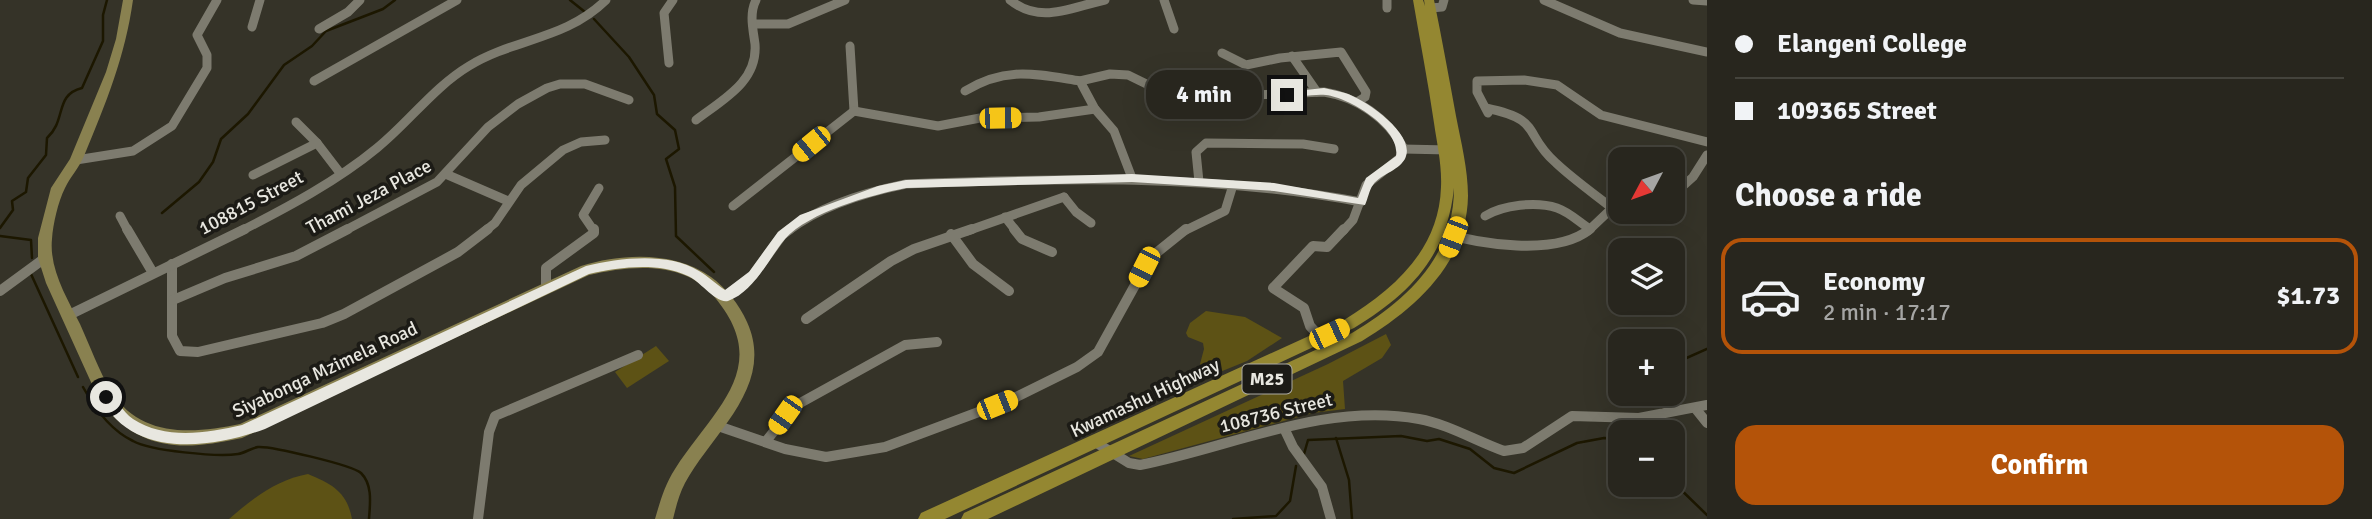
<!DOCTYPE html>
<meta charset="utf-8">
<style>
body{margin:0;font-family:Signika,sans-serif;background:#302e27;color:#f1f3f6;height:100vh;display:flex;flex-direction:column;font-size:26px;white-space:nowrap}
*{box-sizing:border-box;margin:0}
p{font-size:23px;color:#a5a5a4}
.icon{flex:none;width:38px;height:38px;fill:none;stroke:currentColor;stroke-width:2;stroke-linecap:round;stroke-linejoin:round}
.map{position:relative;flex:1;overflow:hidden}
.panel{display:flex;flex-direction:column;background:#28261e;width:665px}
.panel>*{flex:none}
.banner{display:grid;align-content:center;height:154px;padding:0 28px;background:#28261e}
.needle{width:46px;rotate:229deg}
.buttons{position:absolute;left:1608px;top:147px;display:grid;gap:14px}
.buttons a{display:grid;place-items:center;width:77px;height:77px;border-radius:14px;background:#28261e;box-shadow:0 7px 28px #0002,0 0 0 2px #44433c;font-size:35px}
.end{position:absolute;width:32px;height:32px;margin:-16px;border:9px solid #e8e7e0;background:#111;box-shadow:0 0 0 4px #111}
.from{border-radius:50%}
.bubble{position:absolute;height:49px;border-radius:21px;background:#28261e;box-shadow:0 7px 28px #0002,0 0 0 2px #44433c;font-size:23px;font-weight:700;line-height:49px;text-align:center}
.car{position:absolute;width:21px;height:42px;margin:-21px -10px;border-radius:9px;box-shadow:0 0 5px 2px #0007;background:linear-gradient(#f5c518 24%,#345 0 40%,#f5c518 0 76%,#345 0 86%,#f5c518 0)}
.banner b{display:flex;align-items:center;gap:24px;height:66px;font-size:26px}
.banner b+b{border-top:2px solid #44433c}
.banner i{width:18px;height:18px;background:#f1f3f6}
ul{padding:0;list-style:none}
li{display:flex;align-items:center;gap:21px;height:116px;margin:0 14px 10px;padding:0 14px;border:4px solid transparent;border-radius:21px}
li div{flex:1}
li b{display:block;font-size:26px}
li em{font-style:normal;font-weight:700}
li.current{border-color:#b45309}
li>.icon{width:63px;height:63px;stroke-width:1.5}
h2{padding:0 28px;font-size:32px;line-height:84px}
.cta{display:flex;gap:14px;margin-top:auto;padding:14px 28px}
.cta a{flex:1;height:80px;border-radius:21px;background:#b45309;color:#fff;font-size:28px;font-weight:700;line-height:80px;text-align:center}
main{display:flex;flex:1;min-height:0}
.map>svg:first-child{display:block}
</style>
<main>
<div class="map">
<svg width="1707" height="519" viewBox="0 0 1707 519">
<rect width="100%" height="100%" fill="#353328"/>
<g fill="#5d5215">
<polygon points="1206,311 1245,317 1282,338 1247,361 1210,376 1200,364 1204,349 1203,343 1188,337 1186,333 1190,323"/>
<polygon points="1386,334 1391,345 1382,358 1343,381 1345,409 1313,413 1143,459 1129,456 1328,364"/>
<polygon points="656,346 669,361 627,388 615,372"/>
<path d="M308,474C332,484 347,492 352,519H229C253,498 276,480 308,474Z"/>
</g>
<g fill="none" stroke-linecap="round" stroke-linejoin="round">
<g stroke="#1c1700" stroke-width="2.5">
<polyline points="570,0 585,12"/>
<polyline points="594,19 629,57 654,95 657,114 675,130 679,149 666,159 675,187 676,236 714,272"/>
<polyline points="162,213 199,182 213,162 221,139 248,114 284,65 312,46 326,31 383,9 395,0"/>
<path d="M0,228L13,210L12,201L26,192L28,178L46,155L47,138C67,120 54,95 82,88L103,41V15L107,0"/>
<polyline points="0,236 31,240 32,258"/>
<polyline points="31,274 78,377"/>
<polyline points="1673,364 1707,349"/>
<path d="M83,387C95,409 110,430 133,441C151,451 217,457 238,454C245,453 251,448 258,447C271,446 352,465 361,473C373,485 370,504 369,519"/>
<polyline points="1662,409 1664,394"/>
<polyline points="1658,432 1663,426"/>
<polyline points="1336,438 1349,480 1352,519"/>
<polyline points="1304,454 1308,440 1401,436 1427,441 1439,439 1470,449 1494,468 1514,473 1577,443 1604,438 1620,439"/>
<polyline points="1673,482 1707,515"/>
<polyline points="1233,519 1276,516 1290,501 1296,466"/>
</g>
<g stroke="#7d7b6f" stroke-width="9">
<path d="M1010,0C1041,25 1071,7 1105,0"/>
<polyline points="1164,0 1174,29"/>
<polyline points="1387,0 1387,8"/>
<polyline points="1544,0 1620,33 1707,52"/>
<polyline points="1693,0 1707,1"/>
<polyline points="1431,8 1442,7 1444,0"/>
<polyline points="753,24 788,24 845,0"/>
<polyline points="252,27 260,0"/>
<polyline points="319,29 348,12 360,0"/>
<polyline points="850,46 854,111"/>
<polyline points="1222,53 1246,65 1280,58 1341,52 1366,92 1365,97 1357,102"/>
<polyline points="1292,56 1317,92"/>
<polyline points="669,63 664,13 673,0"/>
<polyline points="314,81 457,0"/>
<path d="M1080,81L1110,74L1128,75L1171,96L1194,101L1228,96L1324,92C1357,97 1387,118 1403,147L1401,157L1366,185L1353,220L1343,231"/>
<path d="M965,91C1006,66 1035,74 1080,81L1095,109L1114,131L1132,178"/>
<path d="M1486,108C1544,120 1522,133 1556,163C1573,179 1593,193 1612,208"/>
<polyline points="854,111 938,126 980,118 1039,117 1095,109"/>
<polyline points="1488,113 1477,92 1477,81 1524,80 1557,85 1601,115 1707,142"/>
<path d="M696,120C722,100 758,82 755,44C753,29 749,14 756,0"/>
<polyline points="296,122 317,143 340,173"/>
<polyline points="1403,149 1449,150"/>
<polyline points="76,160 133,151 172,126 207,68 207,55 197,35 217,0"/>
<polyline points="253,175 317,143"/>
<polyline points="448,175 508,201"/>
<polyline points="1199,182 1196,152 1206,143 1303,144 1334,149"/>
<polyline points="1673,195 1693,177 1707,155"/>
<polyline points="1064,197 1076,212 1091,223"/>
<polyline points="733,206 854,111"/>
<polyline points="120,216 128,231"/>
<path d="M1485,216C1503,205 1536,201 1557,208C1569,212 1579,222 1590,229"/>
<polyline points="1005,217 1016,231"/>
<path d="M241,231C288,207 337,181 377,148C409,122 434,87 469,66C515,38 565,40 606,0"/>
<polyline points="344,231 437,182 488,127 518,104 547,88 560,84 585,84 629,100"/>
<polyline points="485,231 495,223 521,185 563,150 581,142 605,140"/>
<polyline points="594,231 583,215 599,188"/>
<path d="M788,231C820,206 867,192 906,184C1059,178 1210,174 1361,202"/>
<polyline points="967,231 1064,197"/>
<polyline points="1184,231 1225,211 1233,185"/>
<polyline points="1588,231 1608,212 1620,206"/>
</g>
<g stroke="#7d7b6f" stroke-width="10">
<polyline points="127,229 153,273"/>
<polyline points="1014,229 1022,239 1052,252"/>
<path d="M1439,232C1479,244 1556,257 1590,229"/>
<polyline points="951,234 973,264 1009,291"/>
<polyline points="172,264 172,336 180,351 198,352 322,323 344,314 458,252 488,229"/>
<polyline points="546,289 546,268 594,233 594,229"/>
<polyline points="0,291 45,258"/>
<polyline points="725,297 753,275 782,235 790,229"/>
<polyline points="173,300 225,278 296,256 348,229"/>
<polyline points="69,315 245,229"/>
<polyline points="806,319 891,261 914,249 972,229"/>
<polyline points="1321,338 1310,326 1304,308 1273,288 1313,246 1327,247 1344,229"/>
<polyline points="1695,408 1707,423"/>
<polyline points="718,426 785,449 826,457 885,447 1008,401 1077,367 1098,352 1150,258 1186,229"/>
<polyline points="1284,428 1293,447 1322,487 1331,519"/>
<polyline points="767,440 793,407 905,345 937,342"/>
<path d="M1095,442L1129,463L1140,465C1232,447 1323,402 1419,419C1448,424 1476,441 1504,451L1523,448L1572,416L1639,418L1707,405"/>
<polyline points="478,519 489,432 495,416 638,355"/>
</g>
<path fill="#898150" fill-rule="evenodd" d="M123,0H133C125,57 106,103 84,156C79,168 70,177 65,188C58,202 53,224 52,239C49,269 67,298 80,324C90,346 99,371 111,391C140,438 193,434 240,424L581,266C622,253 675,251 711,277C726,288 739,304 747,322C776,386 712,433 685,483C679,494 676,507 673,519H655C660,502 665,484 675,469C715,407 776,366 711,293C680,260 628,266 589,275L242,438C182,451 142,452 100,402L46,283L38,258V238L51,188L70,159L106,72L116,39Z"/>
<path fill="#948731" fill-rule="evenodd" d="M1413,0H1423L1425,6L1424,0H1434C1442,39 1449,78 1456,116C1461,142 1468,169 1468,196C1467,263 1415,309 1362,341L988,519H961L964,513L1352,333C1407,300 1454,257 1454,188C1447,256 1410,294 1354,328L945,519H918L921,513L1344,320C1394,289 1439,250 1441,187C1442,165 1437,144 1434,123C1428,82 1420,41 1413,0Z"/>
</g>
<path fill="#e8e7e0" d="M1324,88C1331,90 1339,91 1345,93C1365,99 1414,133 1406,156C1401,171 1381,173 1373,185C1369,190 1368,199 1365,205L1274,191L1132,182L906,188C871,195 809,212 785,239C769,258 754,292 728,301C716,304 699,280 688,276C657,262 621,267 589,274L265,429C210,449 132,459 100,397L106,392C117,397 122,412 133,419C165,440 207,433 242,425L586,266C620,258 668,252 699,271C708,276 716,284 725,290L749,272L778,232L800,215L878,186L906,180L1132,174L1274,183L1358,198L1366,178L1396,156C1401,129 1350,98 1326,95C1313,94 1299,97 1287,98L1282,95L1287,92Z"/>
<g text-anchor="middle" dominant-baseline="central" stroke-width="7" stroke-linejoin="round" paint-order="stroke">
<rect fill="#1c1b16" stroke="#abaaa3" stroke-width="2" x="1242.5" y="364.5" width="49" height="29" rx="5"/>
<g font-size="18" font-weight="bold" fill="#e8e7e0">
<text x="1267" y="379">M25</text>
</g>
<g font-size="19" fill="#e8e7e0" stroke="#1c1b16">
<text transform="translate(369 197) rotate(-28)">Thami Jeza Place</text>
<text transform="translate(251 203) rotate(-28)">108815 Street</text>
<text transform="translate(325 370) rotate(-25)">Siyabonga Mzimela Road</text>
<text transform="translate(1145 398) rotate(-25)">Kwamashu Highway</text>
<text transform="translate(1276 413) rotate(-14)">108736 Street</text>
</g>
</g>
</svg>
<div class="buttons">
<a><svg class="needle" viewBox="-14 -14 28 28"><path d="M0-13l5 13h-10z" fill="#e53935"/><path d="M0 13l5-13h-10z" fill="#a5a5a4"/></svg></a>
<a><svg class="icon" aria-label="layers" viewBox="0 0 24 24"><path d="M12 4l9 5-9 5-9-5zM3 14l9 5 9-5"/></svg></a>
<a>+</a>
<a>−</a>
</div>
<i class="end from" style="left:106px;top:397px"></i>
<i class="end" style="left:1287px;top:95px"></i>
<div class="bubble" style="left:1146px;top:70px;width:116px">4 min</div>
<i class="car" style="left:1000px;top:118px;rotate:89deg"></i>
<i class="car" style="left:811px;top:144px;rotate:231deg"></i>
<i class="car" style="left:1453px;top:237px;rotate:201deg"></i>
<i class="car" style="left:1144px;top:267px;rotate:207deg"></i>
<i class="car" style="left:1329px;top:334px;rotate:65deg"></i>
<i class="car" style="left:997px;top:405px;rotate:68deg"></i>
<i class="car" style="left:785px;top:415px;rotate:215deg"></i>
</div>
<section class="panel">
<div class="banner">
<b><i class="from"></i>Elangeni College</b>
<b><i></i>109365 Street</b>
</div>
<h2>Choose a ride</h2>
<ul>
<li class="current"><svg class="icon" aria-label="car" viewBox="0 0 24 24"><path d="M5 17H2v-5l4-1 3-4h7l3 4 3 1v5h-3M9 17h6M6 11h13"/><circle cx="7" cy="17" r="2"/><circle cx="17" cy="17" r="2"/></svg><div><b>Economy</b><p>2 min · 17:17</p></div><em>$1.73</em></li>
</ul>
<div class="cta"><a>Confirm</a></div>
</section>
</main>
